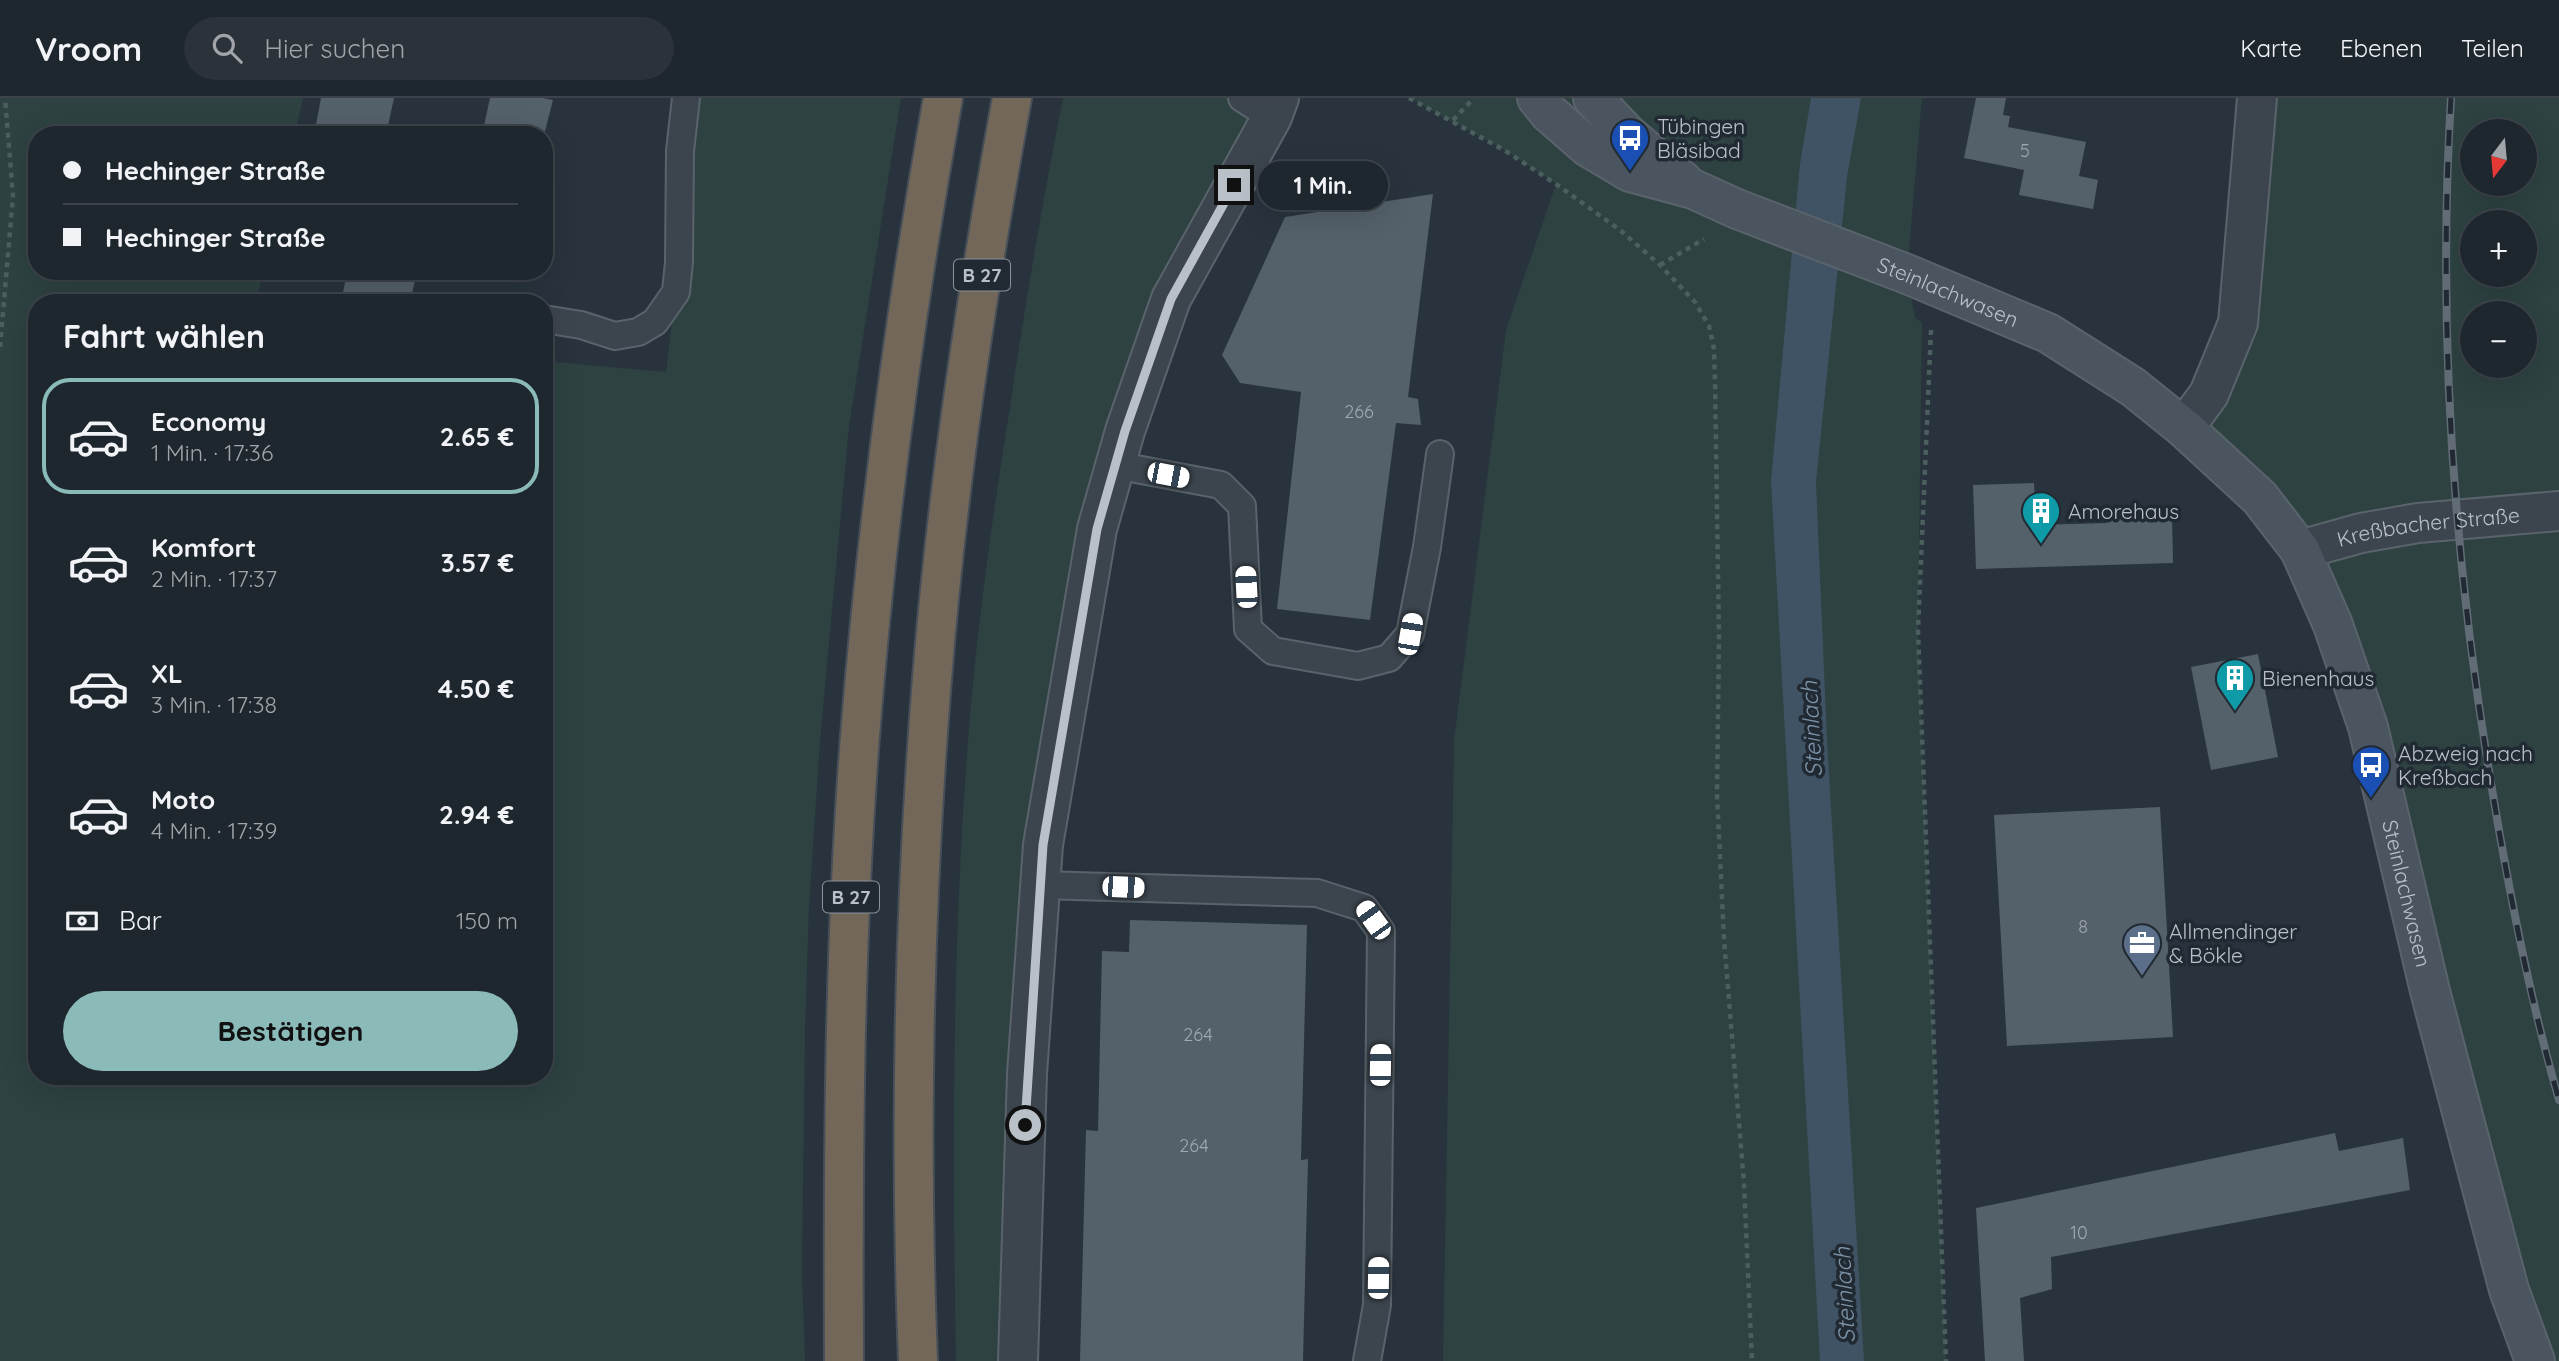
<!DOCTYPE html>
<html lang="de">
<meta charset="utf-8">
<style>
body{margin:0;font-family:Quicksand,sans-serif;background:#2b323a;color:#f1f3f6;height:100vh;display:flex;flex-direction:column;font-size:26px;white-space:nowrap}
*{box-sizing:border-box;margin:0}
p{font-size:23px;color:#a1a5aa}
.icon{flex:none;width:38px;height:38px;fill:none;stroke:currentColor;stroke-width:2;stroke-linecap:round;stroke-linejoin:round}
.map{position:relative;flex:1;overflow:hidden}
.sheet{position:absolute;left:28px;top:196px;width:525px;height:791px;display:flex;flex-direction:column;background:#1e262e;border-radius:28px;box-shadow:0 7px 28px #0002,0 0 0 2px #3c434a}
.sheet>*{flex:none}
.guide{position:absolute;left:28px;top:28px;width:525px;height:154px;border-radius:28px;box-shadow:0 7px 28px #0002,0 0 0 2px #3c434a;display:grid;align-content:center;height:154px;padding:0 35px;background:#1e262e}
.needle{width:46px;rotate:196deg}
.controls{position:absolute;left:2460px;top:21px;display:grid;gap:14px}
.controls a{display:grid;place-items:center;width:77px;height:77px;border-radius:50%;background:#1e262e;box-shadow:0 7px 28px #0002,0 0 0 2px #3c434a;font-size:35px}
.end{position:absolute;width:32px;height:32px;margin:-16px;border:9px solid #b9c0c8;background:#111;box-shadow:0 0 0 4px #111}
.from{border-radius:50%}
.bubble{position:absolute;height:49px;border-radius:24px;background:#1e262e;box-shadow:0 7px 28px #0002,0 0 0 2px #3c434a;font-size:23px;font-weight:700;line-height:49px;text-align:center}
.car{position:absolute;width:21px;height:42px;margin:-21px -10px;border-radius:9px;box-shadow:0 0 5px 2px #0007;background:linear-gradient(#fff 24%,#345 0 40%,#fff 0 76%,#345 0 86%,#fff 0)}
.guide b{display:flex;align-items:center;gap:24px;height:66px;font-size:26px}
.guide b+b{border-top:2px solid #3c434a}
.guide i{width:18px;height:18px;background:#f1f3f6}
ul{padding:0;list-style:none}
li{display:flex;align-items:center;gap:21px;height:116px;margin:0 14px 10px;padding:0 21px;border:4px solid transparent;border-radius:28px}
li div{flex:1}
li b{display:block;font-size:26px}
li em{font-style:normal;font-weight:700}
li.selected{border-color:#8bbbb9}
li>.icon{width:63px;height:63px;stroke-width:1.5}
h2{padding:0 35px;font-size:32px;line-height:84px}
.pay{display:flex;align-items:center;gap:18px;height:77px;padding:0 35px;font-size:26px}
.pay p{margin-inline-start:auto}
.action{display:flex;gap:14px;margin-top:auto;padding:14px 35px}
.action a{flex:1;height:80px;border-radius:42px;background:#8bbbb9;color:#111;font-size:28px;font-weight:700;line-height:80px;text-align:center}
header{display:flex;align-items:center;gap:42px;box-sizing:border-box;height:98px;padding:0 35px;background:#1e262e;border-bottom:2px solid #3c434a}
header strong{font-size:33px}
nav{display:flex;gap:38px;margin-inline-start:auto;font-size:24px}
.search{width:490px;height:63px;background:#2b323a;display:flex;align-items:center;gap:18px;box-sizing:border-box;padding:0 24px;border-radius:38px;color:#a1a5aa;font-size:26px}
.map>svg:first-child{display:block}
</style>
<header>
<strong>Vroom</strong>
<div class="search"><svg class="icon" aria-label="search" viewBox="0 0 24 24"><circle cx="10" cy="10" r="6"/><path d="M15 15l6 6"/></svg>Hier suchen</div>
<nav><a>Karte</a><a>Ebenen</a><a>Teilen</a></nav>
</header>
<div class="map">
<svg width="2559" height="1263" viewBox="0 0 2559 1263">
<rect width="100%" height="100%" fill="#28333d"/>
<g fill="#2d4241" fill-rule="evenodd">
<polygon points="0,0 303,0 295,37 37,37 37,173 264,173 257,200 259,205 37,205 37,978 544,978 544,263 666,274 679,164 686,0 901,0 849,328 820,643 809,809 805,932 802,1174 805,1263 0,1263"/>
<path d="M1063,0H1293L1171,201L1074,560L1018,1263H956C952,1044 952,824 971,606C980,504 995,403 1011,302C1026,201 1043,100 1063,0Z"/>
<polygon points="1409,0 1922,0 1907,176 1915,220 1922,224 1918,532 1946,1263 1443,1263 1454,643 1506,232 1556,86 1504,52"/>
<path d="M2257,0H2559V1263H2535L2333,527L2184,330L2209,296ZM2473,33H2525V86H2473ZM2473,124H2525V177H2473ZM2473,215H2525V268H2473Z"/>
</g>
<polygon fill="#405364" points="1811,0 1861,0 1847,79 1816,384 1827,643 1864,1263 1820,1263 1771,383 1800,66"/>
<g fill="#54606a">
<polygon points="321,0 394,0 386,37 314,37"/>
<polygon points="490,0 543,0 553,2 544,37 482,37"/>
<polygon points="1976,0 2006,0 2003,17 2010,18 2008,29 2086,44 2079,78 2098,82 2093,111 2019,97 2024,72 1964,60"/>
<polygon points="1433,96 1408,299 1418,301 1421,327 1396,325 1370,522 1277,511 1301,294 1240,285 1222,257 1285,119"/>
<polygon points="327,173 417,173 410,205 341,205 346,179"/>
<polygon points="2034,385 2036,427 2106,425 2106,418 2172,416 2173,465 1976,471 1973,387"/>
<polygon points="2258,556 2278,659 2211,672 2191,569"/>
<polygon points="2160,709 2173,939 2007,948 1994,717"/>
<polygon points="1130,822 1307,827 1301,1062 1308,1061 1303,1263 1080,1263 1086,1032 1098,1033 1102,853 1129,854"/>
<polygon points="2335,1035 2339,1053 2403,1040 2410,1092 2051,1159 2052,1191 2020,1200 2024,1263 1985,1263 1976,1110"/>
</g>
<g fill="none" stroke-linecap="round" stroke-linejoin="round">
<g stroke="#5a636b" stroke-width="30">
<g id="lane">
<polyline points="1242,0 1272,19"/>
<polyline points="544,221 581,227 615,238 638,234 655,224 676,194 679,164 680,53 686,0"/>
<polyline points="1115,367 1221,387 1242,408 1248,531 1273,553 1358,568 1389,560 1410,536 1427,449 1440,356"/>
<polyline points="1040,787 1317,795 1364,810 1381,833 1377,1207 1367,1263"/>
</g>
</g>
<g stroke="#5a636b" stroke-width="42">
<g id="street">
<polyline points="2184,330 2209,296 2238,225 2257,0"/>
<path id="s1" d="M2300,452L2361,435L2418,425L2559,413"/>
<polyline points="1018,1263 1027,976 1043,747 1097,431 1125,333 1171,201 1272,19 1279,0"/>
</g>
</g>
<g stroke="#5a636b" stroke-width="42">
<g id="secondary">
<path id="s2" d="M1537,0L1549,15L1588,49L1630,74L1693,91L1737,111L1907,176L2048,235L2133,289L2184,330L2260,400L2300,452L2333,527L2368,629L2430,893L2509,1192L2535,1263"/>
<polyline points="1593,0 1627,36 1683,83"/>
</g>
</g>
<g stroke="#475058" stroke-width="42">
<g id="highway">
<path d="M844,1263C843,1055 844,846 860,638C877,424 905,212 943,0"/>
<path d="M918,1263C909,1036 914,807 932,581C947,387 977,192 1012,0"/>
</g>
</g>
<g stroke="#4c5f5f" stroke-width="4.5" stroke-dasharray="5 5" stroke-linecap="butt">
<polyline points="1409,0 1504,52 1556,86 1620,132 1660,167 1695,204 1709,228 1714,251 1715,284 1719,538 1717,697 1724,841 1744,1086 1752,1263"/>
<polyline points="1453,22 1474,0"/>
<polyline points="1660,167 1704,141"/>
<polyline points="1931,232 1918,532 1946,1263"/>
<polyline points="0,249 13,98 5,0"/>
</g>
<use href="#lane" stroke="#3c454e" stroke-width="26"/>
<use href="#street" stroke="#3c454e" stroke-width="38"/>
<use href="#secondary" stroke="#4b5560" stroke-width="38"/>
<use href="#highway" stroke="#73675a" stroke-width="38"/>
<g stroke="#616c76" stroke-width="8">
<path id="rail" d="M2451,0C2437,232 2454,468 2493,697C2510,799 2530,902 2559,1002"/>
</g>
<use href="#rail" stroke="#212a33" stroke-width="5" stroke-dasharray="16" stroke-linecap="butt"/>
</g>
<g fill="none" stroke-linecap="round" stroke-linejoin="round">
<polyline stroke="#b9c0c8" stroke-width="9" points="1025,1027 1043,747 1097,431 1125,333 1171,201 1234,87"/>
</g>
<defs>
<g id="bus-pin" transform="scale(2.0125)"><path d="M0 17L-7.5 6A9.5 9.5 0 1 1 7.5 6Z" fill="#1a4fb4" stroke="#212a33"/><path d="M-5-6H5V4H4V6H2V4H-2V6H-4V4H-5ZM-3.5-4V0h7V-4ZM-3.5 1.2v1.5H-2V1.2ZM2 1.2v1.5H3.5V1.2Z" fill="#fff"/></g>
<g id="building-pin" transform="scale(2.0125)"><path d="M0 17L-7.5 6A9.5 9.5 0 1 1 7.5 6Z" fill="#0f9aa8" stroke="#212a33"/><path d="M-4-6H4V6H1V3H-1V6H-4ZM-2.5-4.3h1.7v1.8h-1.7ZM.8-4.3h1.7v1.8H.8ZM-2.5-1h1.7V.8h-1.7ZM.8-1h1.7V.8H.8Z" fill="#fff"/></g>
<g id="office-pin" transform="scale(2.0125)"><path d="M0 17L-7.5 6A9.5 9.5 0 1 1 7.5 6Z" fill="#5c6f8a" stroke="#212a33"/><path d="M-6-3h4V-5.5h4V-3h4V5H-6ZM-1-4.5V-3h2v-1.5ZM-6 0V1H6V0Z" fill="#fff"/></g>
</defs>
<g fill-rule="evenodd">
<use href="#bus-pin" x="1630" y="40"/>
<use href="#building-pin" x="2041" y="413"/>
<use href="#building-pin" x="2235" y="580"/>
<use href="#bus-pin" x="2371" y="667"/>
<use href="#office-pin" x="2142" y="845"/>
</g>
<g text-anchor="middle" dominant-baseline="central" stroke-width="7" stroke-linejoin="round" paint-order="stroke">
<g font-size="18" fill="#a0a8b0">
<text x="2025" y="52">5</text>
<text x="1359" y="313">266</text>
<text x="2083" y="828">8</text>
<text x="1198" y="936">264</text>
<text x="1194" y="1047">264</text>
<text x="2079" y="1134">10</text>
</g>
<g fill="#212a33" stroke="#8b939b" stroke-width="2">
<rect x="954" y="161.5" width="56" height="31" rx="5"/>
<rect x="823" y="783.5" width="56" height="31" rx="5"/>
</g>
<g font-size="19" font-weight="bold" fill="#b9c0c8">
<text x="982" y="177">B 27</text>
<text x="851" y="799">B 27</text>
</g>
<g font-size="21" fill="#b9c0c8" stroke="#212a33" text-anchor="start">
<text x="1657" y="28">Tübingen<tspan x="1657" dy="24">Bläsibad</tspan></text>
<text x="2068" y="413">Amorehaus</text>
<text x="2262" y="580">Bienenhaus</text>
<text x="2398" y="655">Abzweig nach<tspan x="2398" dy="24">Kreßbach</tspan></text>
<text x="2169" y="833">Allmendinger<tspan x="2169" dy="24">&amp; Bökle</tspan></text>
</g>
<g font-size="21" fill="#b9c0c8" stroke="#212a33">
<text stroke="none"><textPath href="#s2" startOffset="460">Steinlachwasen</textPath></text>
<text stroke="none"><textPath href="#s1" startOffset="131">Kreßbacher Straße</textPath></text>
<text stroke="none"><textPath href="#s2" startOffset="1264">Steinlachwasen</textPath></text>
</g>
<g font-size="23" font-style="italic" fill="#7d93a8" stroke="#212a33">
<text transform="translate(1811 631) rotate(-93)">Steinlach</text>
<text transform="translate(1844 1197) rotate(-93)">Steinlach</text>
</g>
</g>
</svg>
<div class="controls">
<a><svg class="needle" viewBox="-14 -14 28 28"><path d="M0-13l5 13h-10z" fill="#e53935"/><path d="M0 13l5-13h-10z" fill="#a1a5aa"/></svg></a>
<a>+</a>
<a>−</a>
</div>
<i class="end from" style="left:1025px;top:1027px"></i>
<i class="end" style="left:1234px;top:87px"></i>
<div class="bubble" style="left:1258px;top:63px;width:130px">1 Min.</div>
<i class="car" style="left:1168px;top:377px;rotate:101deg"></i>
<i class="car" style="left:1246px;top:489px;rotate:357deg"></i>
<i class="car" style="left:1410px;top:536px;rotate:10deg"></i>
<i class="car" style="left:1123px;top:789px;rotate:92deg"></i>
<i class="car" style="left:1373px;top:822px;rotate:324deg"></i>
<i class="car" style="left:1380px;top:967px;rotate:1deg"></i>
<i class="car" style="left:1378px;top:1180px;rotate:1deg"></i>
<div class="guide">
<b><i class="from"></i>Hechinger Straße</b>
<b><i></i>Hechinger Straße</b>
</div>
<section class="sheet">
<h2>Fahrt wählen</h2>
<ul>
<li class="selected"><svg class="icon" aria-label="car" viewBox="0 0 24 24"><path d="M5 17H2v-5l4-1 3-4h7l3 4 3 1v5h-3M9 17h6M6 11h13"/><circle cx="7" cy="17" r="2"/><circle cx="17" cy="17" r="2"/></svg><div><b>Economy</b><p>1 Min. · 17:36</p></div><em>2.65 €</em></li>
<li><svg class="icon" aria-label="car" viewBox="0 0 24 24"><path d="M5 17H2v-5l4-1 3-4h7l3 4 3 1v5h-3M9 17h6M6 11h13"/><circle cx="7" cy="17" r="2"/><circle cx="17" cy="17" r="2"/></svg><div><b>Komfort</b><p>2 Min. · 17:37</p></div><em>3.57 €</em></li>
<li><svg class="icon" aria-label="car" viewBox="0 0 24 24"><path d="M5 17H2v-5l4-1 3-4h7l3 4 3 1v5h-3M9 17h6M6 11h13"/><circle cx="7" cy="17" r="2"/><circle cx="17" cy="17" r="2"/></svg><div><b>XL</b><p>3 Min. · 17:38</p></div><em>4.50 €</em></li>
<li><svg class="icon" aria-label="car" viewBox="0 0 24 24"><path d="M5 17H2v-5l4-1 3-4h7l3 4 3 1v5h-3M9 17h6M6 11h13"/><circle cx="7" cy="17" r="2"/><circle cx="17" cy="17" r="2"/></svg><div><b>Moto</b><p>4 Min. · 17:39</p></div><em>2.94 €</em></li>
</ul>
<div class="pay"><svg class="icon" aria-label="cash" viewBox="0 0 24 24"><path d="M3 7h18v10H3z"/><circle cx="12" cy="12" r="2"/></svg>Bar<p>150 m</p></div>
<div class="action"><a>Bestätigen</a></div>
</section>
</div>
